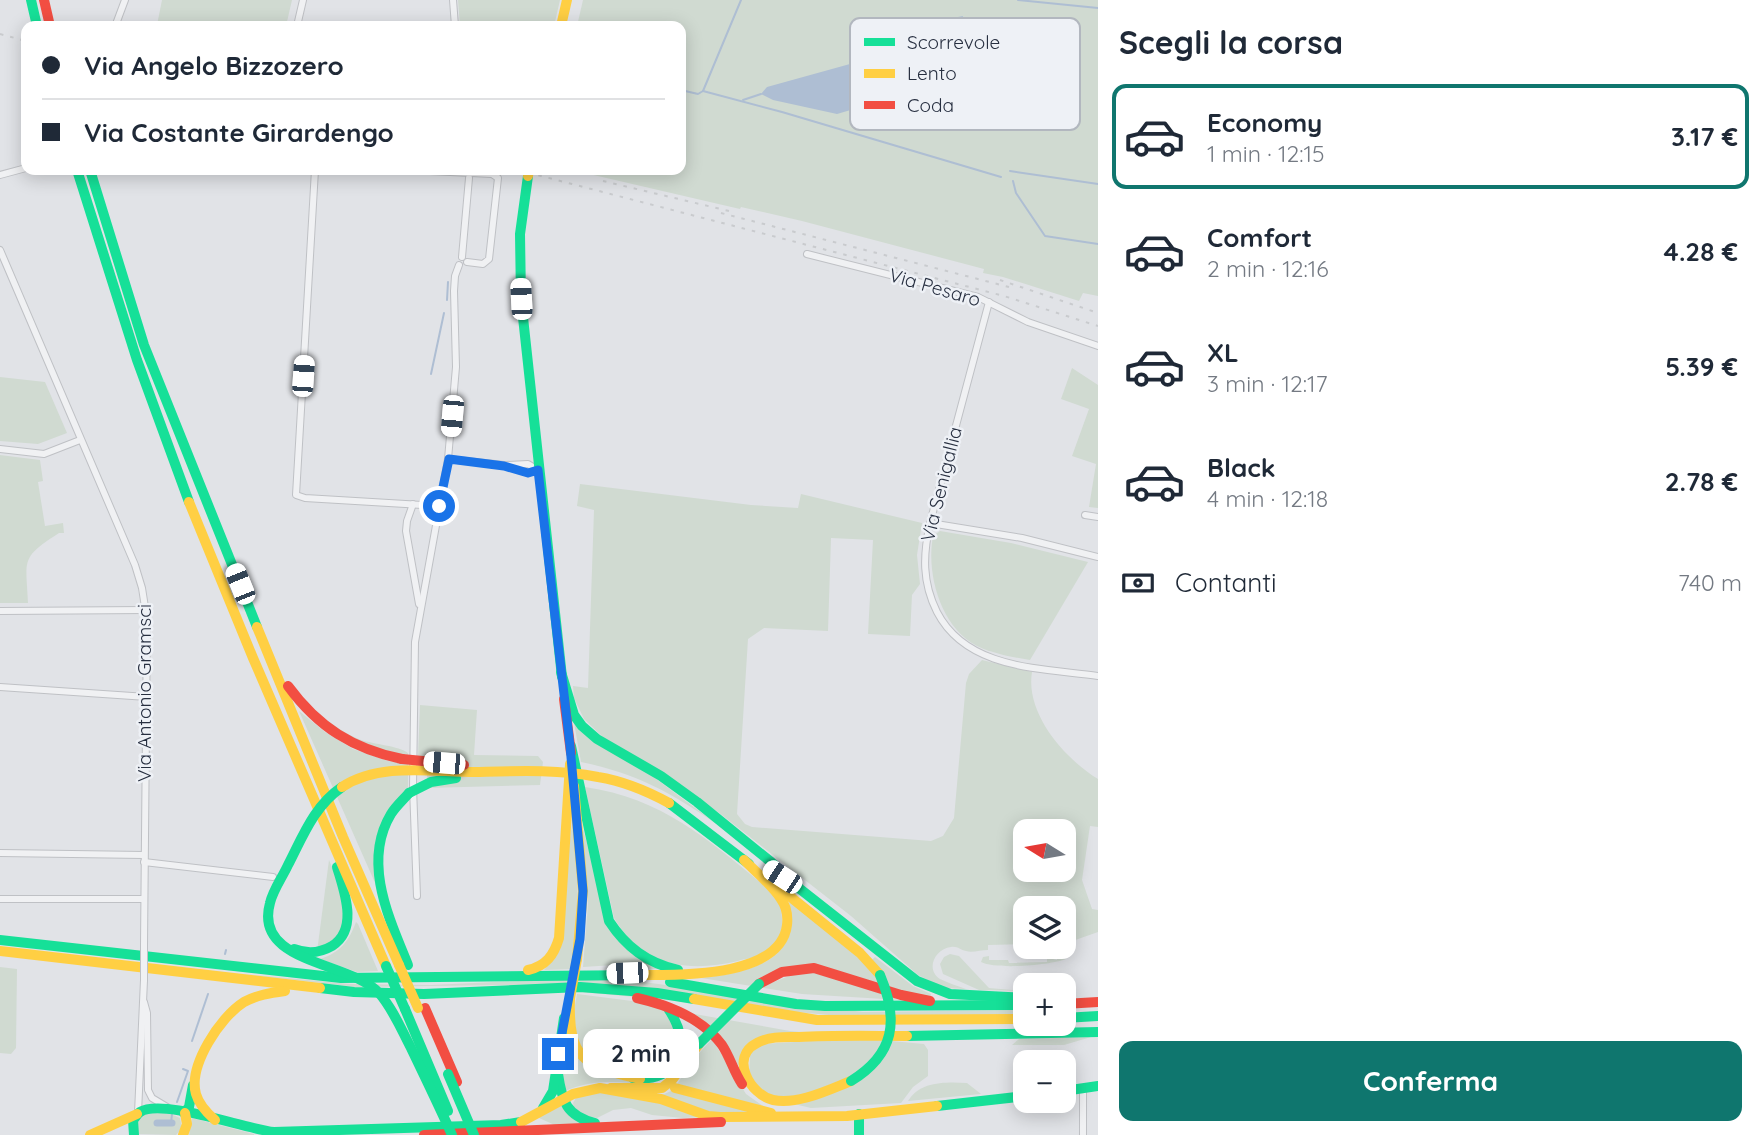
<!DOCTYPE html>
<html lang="it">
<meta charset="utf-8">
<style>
body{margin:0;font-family:Quicksand,sans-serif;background:#f2f2f3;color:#1f2937;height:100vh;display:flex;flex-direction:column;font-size:26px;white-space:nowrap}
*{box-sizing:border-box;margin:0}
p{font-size:23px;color:#747a83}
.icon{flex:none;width:38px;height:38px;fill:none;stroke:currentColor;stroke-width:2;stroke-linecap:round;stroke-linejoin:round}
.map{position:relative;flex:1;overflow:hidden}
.sheet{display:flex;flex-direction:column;background:#fff;width:665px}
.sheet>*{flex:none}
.banner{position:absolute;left:21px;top:21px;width:665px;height:154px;border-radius:14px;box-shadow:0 4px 18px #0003;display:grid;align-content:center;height:154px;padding:0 21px;background:#fff}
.needle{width:46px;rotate:281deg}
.tools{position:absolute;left:1013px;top:819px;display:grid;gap:14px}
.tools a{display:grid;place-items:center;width:63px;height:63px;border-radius:14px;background:#fff;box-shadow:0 4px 18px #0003;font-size:35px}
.end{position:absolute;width:32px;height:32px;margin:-16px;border:9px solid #1a73e8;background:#fff;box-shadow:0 0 0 4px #fff}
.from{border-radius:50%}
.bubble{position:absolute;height:49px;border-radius:14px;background:#fff;box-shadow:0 4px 18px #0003;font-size:23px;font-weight:700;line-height:49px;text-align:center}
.car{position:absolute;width:21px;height:42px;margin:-21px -10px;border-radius:9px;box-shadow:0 0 5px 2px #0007;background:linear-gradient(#fff 24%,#345 0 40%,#fff 0 76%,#345 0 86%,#fff 0)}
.banner b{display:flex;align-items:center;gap:24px;height:66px;font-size:26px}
.banner b+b{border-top:2px solid #e0e1e3}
.banner i{width:18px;height:18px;background:#1f2937}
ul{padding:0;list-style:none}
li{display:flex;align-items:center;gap:21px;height:105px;margin:0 14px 10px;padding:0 7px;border:4px solid transparent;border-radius:14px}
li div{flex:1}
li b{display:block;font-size:26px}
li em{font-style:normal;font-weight:700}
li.current{border-color:#0f766e}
li>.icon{width:63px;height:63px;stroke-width:1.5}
h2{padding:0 21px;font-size:32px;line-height:84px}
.pay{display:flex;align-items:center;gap:18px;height:77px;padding:0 21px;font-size:26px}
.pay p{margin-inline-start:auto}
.button{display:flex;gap:14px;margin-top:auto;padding:14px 21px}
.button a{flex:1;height:80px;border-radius:14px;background:#0f766e;color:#fff;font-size:28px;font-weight:700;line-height:80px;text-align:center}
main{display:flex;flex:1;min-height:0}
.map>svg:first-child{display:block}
</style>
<main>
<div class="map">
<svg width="1098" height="1135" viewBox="0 0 1098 1135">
<rect width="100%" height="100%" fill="#e1e3e7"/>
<g fill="#d0dad1" fill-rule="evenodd">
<polygon points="162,0 292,0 286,26 161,26 157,25"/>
<polygon points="458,0 560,0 554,26 460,26"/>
<polygon points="583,0 1098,0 1098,296 1083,293 1079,301 1003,277 983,273 984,269 802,221 741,207 740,209 572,170 681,170 681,26 577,26"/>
<polygon points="1072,368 1098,385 1098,508 1089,507 1096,464 1072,456 1089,409 1061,399"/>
<polygon points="0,377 45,382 67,433 38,444 0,441"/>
<path d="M0,455L40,460L43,481L38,482L45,526L63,523L64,533H59C20,558 26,559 28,603H0Z"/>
<path d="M580,484L751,505L798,508L801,494L922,523L917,555L920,584L912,595L910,636L868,634L873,540L831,538L828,631L764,628L748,639L737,814L745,824L752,827L931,841L943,836L954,818L966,683L969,674L982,660L1032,672C1025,714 1065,759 1098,779V827L1090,826L1082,880L1092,909L1098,910V932L1064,944V908H1026L1025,944L988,945V950C981,950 972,953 966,951C960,950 958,946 951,947C935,949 925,969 940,979C948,983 958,986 966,989L944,988L918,975L851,916L718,812L605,739L584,719L574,698L573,686L588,688L594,510L577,506ZM1026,831H1064V870H1026Z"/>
<path d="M940,531L1011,543L1088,562L1030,660C1012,657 994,654 977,646C940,627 926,573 933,536Z"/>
<polygon points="420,705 477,710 474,755 538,756 543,762 540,785 427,788 427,758 418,757"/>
<path d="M299,711L325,732L353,749L388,761L403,763V756C371,752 341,739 317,717L318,714C332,724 345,734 361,740C373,744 399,746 408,753V790C379,816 373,848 376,885Z"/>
<path d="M573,717L718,825C670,792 638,774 581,762Z"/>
<path d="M585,787C666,799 712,843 773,893L781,904L783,933C778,939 771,950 765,954C757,958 746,958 738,961C687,973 642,966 614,918Z"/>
<path d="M572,824C580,877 579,916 571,969L544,970L554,959Z"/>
<polygon points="582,825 609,926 665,970 614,965 583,967 588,904"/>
<polygon points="329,860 347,903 345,931 317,952"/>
<path d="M791,902L867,965L875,957L913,986L931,994L930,998C910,994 891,989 872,983C835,970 799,954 764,980L771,983L797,973H825L900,1000L802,994L701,978C748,973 803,961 789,903Z"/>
<path d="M356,922L358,924L378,971L357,972L320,959C340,953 349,941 356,922Z"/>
<polygon points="950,954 959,956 989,988 1025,991 979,990 943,974 940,964 944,957"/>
<path d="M1047,955H1052L1053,959L1057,960V955L1066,959C1051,965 997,970 981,962L983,957L989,956V960H1008L1009,963L1047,962Z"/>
<polygon points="0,967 17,969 16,1048 11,1054 0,1053"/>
<polygon points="243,974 350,984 431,985 582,978 629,980 863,1012 1025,1010 1025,1016 861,1018 505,985 356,987"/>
<path d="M577,994L640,1002L666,1011L679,1045C675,1051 671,1064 665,1069C654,1077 640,1074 628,1072C578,1062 567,1043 577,994Z"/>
<polygon points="689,1013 790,1031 823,1034 768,1035 740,1067"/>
<polygon points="1091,1037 1064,1045 1012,1045 1019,1039"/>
<polygon points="859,1038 924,1044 928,1050 928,1076 913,1087 901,1103 811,1108 773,1099 749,1078 750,1054 761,1044"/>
<polygon points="712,1039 746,1094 763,1106 676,1086 691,1062"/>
<path d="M565,1040C584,1074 612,1077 647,1085C619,1081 592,1079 565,1091L562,1072Z"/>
<path d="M967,1083L981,1094L908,1101C920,1081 946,1082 967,1083Z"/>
<polygon points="671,1091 759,1112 713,1113 662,1095"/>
<polygon points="590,1092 637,1095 702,1117 683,1118 652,1115 631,1108 613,1110 597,1118 583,1115 574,1107 573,1103 577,1096"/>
<polygon points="558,1104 592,1124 557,1126 539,1118 542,1113"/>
<polygon points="166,1112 180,1118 182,1128 176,1135 139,1134 137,1130 138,1119 145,1114"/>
<polygon points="192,1118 254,1134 254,1135 189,1135"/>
</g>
<polygon fill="#aebed3" points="963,16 960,28 950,36 940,52 941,75 915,83 892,105 871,104 837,114 773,100 761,94 767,87 868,59 953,18"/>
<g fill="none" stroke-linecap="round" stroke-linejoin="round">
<g stroke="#aebed3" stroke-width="2">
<polyline points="1018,0 1098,8"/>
<polyline points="681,90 698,94 703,91 741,0"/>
<polyline points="703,91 782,112 1001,177"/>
<polyline points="743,100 761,94"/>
<polyline points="1010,171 1098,184"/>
<polyline points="1013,181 1016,193 1045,236 1098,244"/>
<polyline points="447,300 448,282"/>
<polyline points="431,374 444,313"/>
<polyline points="225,954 226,950"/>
<polyline points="192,1041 208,994"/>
<polyline points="177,1102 188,1071 183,1069"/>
<polyline points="171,1123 172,1114"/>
</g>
<polyline stroke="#aebed3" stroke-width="7" points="157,1123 172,1123"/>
<g stroke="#bfc1c5" stroke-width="8">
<g id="street">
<polyline points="453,0 455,26"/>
<polyline points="120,26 116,24 125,0"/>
<polyline points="297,26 303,0"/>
<polyline points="315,170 296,495 305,498 439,506"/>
<polyline points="409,170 492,174 498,178 489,259 483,264 467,262"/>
<polyline points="0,175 26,168"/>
<polyline points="0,250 135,565 142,588 147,620 144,946"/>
<polyline points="807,254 978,297 1028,322 1098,346"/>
<polyline points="462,257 469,178"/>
<path d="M989,302L930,523C923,555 922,582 937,612C967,670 1041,668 1098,676"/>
<polyline points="0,449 44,454 80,440"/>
<polyline points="448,459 504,465 528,473 538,470"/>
<polyline points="506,465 528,464 538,470"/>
<polyline points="413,504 407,521 406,531 419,604"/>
<polyline points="1085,515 1098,517"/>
<polyline points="930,523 1022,538 1098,557"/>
<polyline points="0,611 147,610"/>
<polyline points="0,687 147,697"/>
<polyline points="0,853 144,855"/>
<polyline points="144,862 273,877"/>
<polyline points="417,896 413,787 415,642 448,459 456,367 454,291 455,276 459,265"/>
<polyline points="0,899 144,899"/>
<polyline points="144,1002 147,1013 148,1090 152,1098 167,1107"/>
<polyline points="138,1113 144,980"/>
<polyline points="1083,1135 1083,1088"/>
</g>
</g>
<use href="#street" stroke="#f0f1f3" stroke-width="6"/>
<g stroke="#16e098" stroke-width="10">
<polyline points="31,0 37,26"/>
<polyline points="77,170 137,360 189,502"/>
<polyline points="90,170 144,345 257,627"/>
<polyline points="528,176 520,234 521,299 562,677"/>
<polyline points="561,672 574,715 582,726 597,739 661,776 697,802 771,862 800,889 917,981 950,994 1026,998"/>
<path d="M571,746L609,921C626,947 647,963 678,970"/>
<polyline points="669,803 749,864"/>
<polyline points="0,940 341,978 647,975"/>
<path d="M294,949C307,954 320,953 332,946C359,929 344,891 337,867"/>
<path d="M408,965C389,918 362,862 391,814C396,806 403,800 409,793"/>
<polyline points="670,982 796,1004 825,1006 1017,1005"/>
<polyline points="320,988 354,992 424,994 580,987 657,993 694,999"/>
<polyline points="405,1009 448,1111"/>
<polyline points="1064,1018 1098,1016"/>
<polyline points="907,1036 1098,1032"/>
<path d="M558,1074C562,1101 566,1116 595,1123"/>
<path d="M633,1078C679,1083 693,1045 669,1010"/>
<polyline points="1064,1091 1098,1086"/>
<polyline points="937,1106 1026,1096"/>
<polyline points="543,1108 553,1091 564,1018"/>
<polyline points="184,1113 189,1107 193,1085"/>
<polyline points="859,1114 859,1135"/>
<path d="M134,1135L133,1120C136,1117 137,1114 140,1112C162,1098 245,1129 274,1132L501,1125L521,1122"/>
</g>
<g stroke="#ffcf43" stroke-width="10">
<polyline points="561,26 567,0"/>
<polyline points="189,502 253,658 386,966"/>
<polyline points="257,627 343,837 399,965"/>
<polyline points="574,786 583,891 577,959"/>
<polyline points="777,886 860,953 880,975"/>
<polyline points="0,951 320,988"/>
<path d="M528,970C546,966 554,955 559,938L570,764"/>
<path d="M647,975C686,975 781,976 787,925C788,916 786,906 781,899C772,885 756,872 744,860"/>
<path d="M570,998C568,1059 583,1066 640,1079"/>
<polyline points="694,999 817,1020 1026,1019"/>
<path d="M851,1081C828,1090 798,1105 773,1100C750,1095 729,1057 757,1043C770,1036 785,1037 799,1037C835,1035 871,1036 907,1036"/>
<polyline points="611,1088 662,1088 672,1080 699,1044"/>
<polyline points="675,1088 771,1113"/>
<path d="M215,1120C207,1113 199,1105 196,1094C188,1066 220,1017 244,1002C257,995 270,993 285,991"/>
<polyline points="521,1122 573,1094 600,1088 661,1099 708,1116 720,1117 847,1116 937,1106"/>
<polyline points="90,1135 137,1114"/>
<polyline points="183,1135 187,1124 185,1113"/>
</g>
<g stroke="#f24e42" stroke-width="10">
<polyline points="44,0 50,26"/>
<path d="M288,686C318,727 353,749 402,759"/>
<polyline points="564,699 571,753"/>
<polyline points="759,984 782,972 814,968 901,995 930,1001"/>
<path d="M637,998C668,1005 702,1018 722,1045C730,1057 734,1072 742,1084"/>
<polyline points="1064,1004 1098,1002"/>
<polyline points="425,1008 457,1082"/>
<polyline points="424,1135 721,1122"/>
</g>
<g stroke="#c9cbce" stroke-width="2" stroke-dasharray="3.5 7" stroke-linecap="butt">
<polyline points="0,34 26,41"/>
<polyline points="518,170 1004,296 1098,326"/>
<polyline points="603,181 729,211"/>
<polyline points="721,213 1009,287"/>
<polyline points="1000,280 1098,313"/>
</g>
<g stroke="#bfc1c5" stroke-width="8" stroke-linecap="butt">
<polyline id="street-bridge" points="144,980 144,946"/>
</g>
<use href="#street-bridge" stroke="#f0f1f3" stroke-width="6"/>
<g stroke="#16e098" stroke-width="10">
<path d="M342,787C314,806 303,836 288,865C282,878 273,890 270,903C253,964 350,961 379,993C393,1009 401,1029 411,1048C425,1077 439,1106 452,1135"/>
<polyline points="409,793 431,782 456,778"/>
<polyline points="386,966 405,1009"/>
<polyline points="699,1044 759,984"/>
<polyline points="448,1074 474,1135"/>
<path d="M851,1081C895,1054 899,1020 880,975"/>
</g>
<g stroke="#ffcf43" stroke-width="10">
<polyline points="528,176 529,170"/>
<path d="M342,787C380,762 432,772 475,772C516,771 557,769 598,777C623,781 647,791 669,803"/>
<polyline points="399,965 418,1008"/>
<polyline points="570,998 577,959"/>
</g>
<polyline stroke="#f24e42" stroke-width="10" points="402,759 464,765"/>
</g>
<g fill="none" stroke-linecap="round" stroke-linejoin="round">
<polyline stroke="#1a73e8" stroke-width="9" points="439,506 449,459 504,466 528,473 538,470 570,746 583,891 580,939 558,1054"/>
</g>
<g text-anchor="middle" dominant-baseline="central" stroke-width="5" stroke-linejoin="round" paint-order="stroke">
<g font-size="19" fill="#272f40" stroke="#eef1f6">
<text transform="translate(935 287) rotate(16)">Via Pesaro</text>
<text transform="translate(941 484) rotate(-76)">Via Senigallia</text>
<text transform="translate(144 693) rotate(-90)">Via Antonio Gramsci</text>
</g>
</g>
<rect x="850" y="18" width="230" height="112" rx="10" fill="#eef1f6" stroke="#b2b7bf" stroke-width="2"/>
<rect x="864" y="38" width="31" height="8" fill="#16e098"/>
<rect x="864" y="69" width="31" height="9" fill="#ffcf43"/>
<rect x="864" y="101" width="31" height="8" fill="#f24e42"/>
<g font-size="19" fill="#272f40">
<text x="907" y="49">Scorrevole</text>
<text x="907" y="80">Lento</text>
<text x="907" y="112">Coda</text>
</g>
</svg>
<div class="tools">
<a><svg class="needle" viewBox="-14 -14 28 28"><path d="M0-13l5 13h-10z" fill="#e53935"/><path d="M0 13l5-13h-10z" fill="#747a83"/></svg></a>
<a><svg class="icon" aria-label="layers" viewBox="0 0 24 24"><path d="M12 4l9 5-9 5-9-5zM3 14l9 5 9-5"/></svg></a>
<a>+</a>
<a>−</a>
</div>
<i class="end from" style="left:439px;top:506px"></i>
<i class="end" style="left:558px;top:1054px"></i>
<div class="bubble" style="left:583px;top:1029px;width:116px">2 min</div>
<i class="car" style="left:521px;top:299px;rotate:357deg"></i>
<i class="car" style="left:303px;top:376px;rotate:4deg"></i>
<i class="car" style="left:452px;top:416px;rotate:185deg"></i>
<i class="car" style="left:240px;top:584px;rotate:338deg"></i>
<i class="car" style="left:444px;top:763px;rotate:275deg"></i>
<i class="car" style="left:782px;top:877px;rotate:303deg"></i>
<i class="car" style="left:627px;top:973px;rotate:268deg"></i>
<div class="banner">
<b><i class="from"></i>Via Angelo Bizzozero</b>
<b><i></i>Via Costante Girardengo</b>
</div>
</div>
<section class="sheet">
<h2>Scegli la corsa</h2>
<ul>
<li class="current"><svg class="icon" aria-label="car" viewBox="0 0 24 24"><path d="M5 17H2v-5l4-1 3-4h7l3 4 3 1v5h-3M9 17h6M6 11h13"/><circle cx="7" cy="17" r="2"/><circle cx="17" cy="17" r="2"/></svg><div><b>Economy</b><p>1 min · 12:15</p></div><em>3.17 €</em></li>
<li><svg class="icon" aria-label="car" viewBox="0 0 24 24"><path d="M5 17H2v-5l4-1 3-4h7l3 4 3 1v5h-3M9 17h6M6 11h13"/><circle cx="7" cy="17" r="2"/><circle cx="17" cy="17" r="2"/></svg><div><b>Comfort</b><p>2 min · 12:16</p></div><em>4.28 €</em></li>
<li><svg class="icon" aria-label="car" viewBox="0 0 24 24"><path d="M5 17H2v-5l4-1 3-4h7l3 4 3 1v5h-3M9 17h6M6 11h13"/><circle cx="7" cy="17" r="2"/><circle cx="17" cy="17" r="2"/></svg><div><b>XL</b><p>3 min · 12:17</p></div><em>5.39 €</em></li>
<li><svg class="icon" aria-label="car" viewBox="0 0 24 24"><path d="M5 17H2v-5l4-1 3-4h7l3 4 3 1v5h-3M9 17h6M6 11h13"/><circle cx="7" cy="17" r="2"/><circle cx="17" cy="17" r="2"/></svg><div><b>Black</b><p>4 min · 12:18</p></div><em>2.78 €</em></li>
</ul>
<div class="pay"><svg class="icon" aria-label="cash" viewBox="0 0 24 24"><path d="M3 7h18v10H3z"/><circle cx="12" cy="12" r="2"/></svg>Contanti<p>740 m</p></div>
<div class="button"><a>Conferma</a></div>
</section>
</main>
